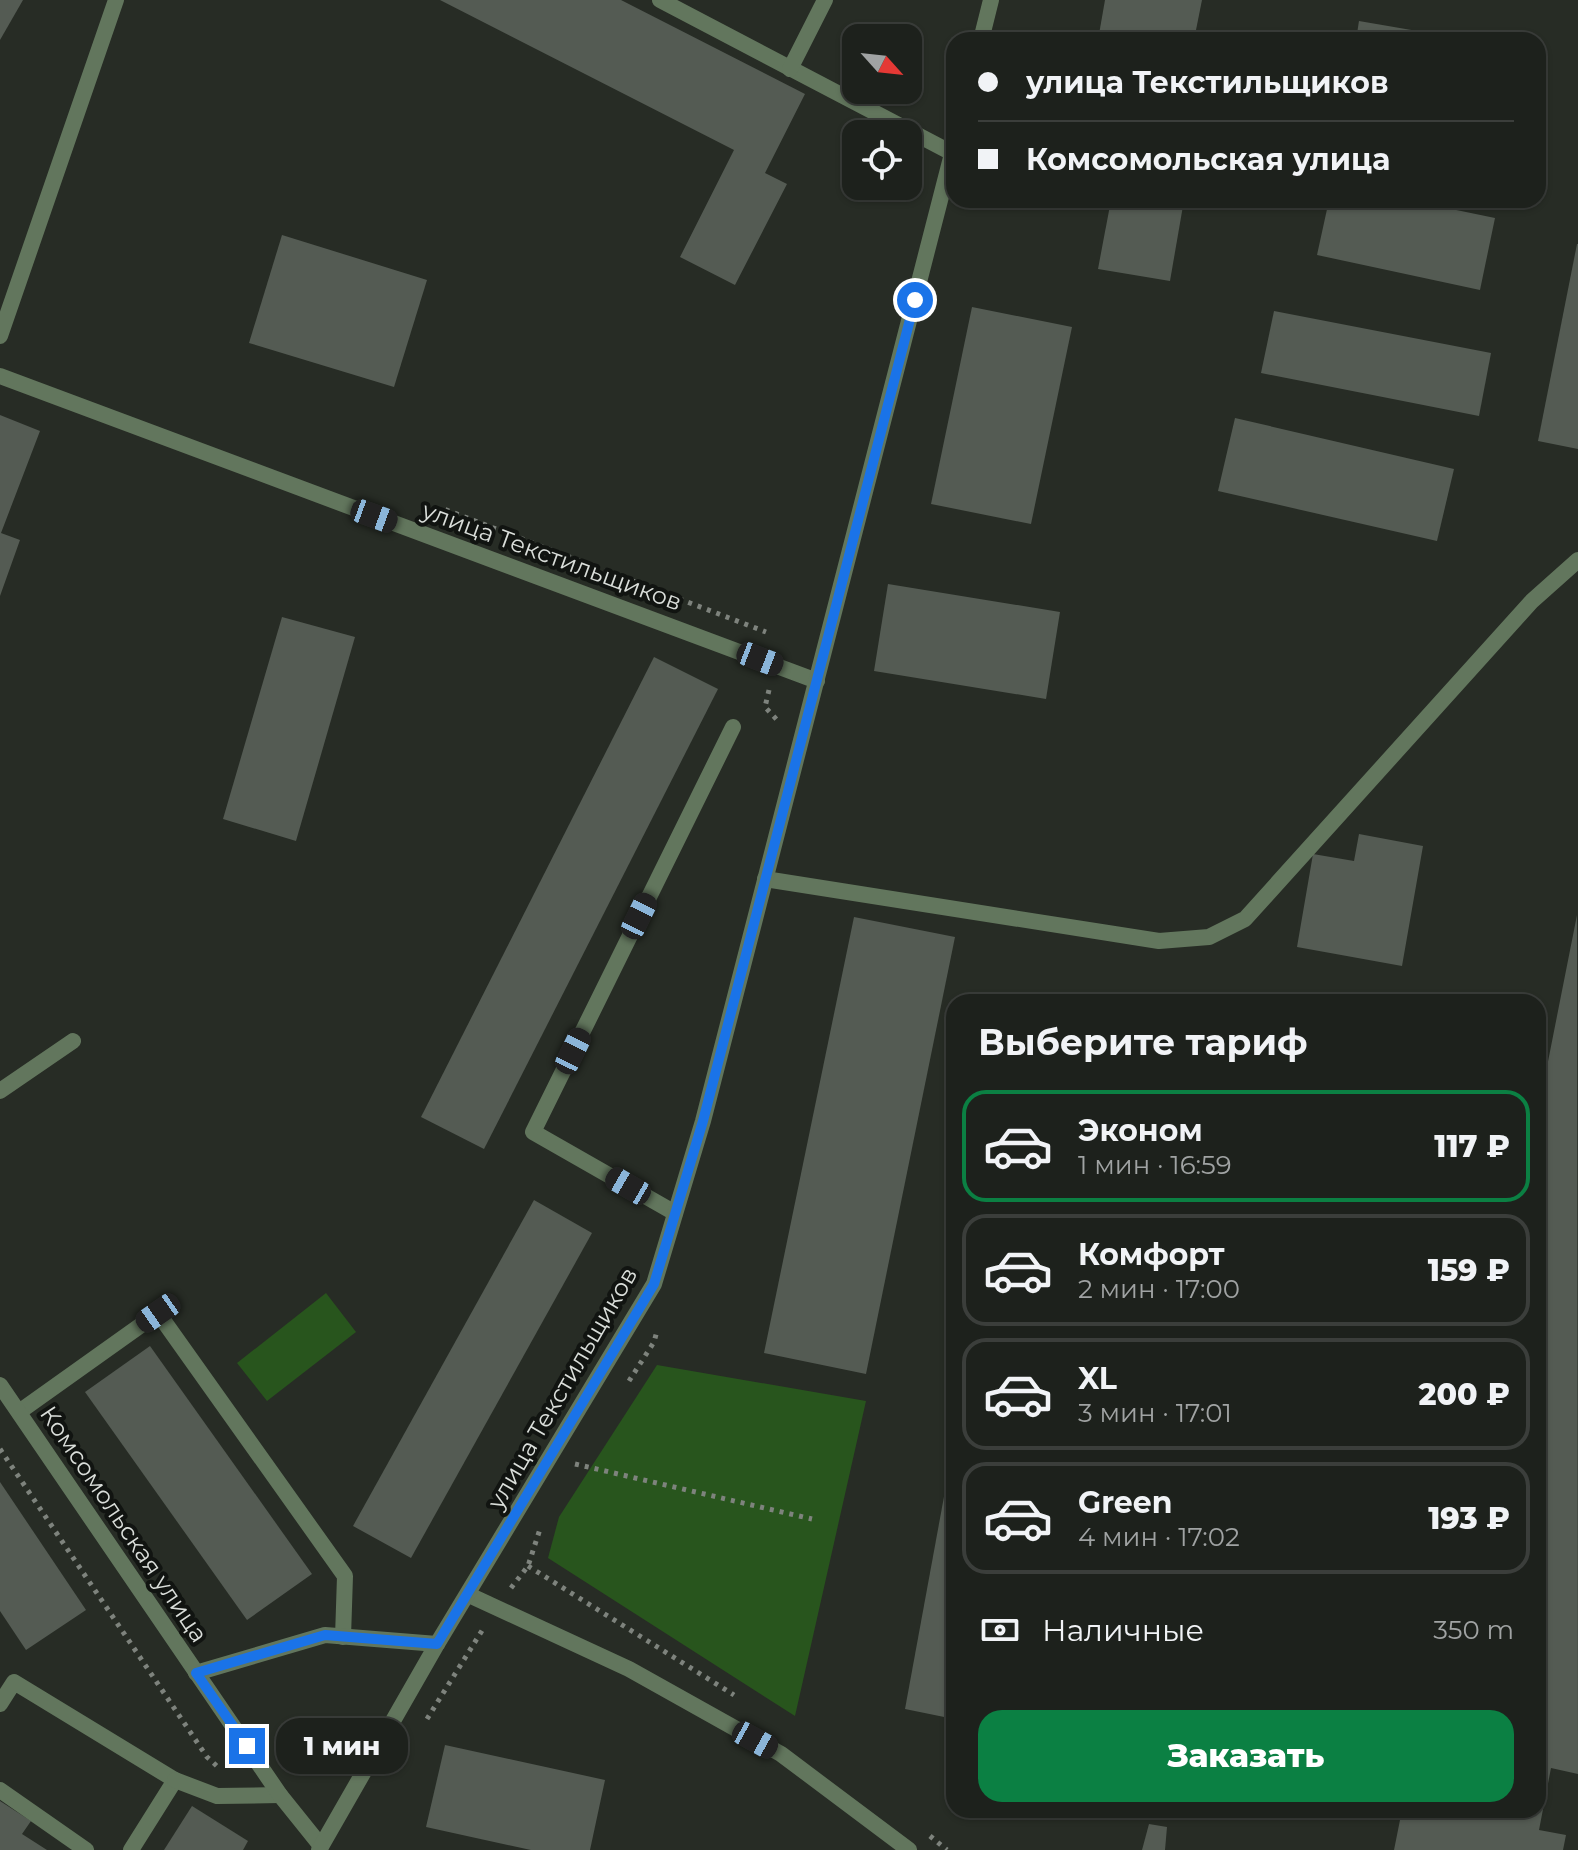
<!DOCTYPE html>
<html lang="ru">
<meta charset="utf-8">
<style>
body{margin:0;font-family:Montserrat,sans-serif;background:#252925;color:#f1f3f6;height:100vh;display:flex;flex-direction:column;font-size:30px;white-space:nowrap}
*{box-sizing:border-box;margin:0}
p{font-size:26px;color:#a0a3a3}
.icon{flex:none;width:44px;height:44px;fill:none;stroke:currentColor;stroke-width:2;stroke-linecap:round;stroke-linejoin:round}
.map{position:relative;flex:1;overflow:hidden}
.panel{position:absolute;left:946px;top:994px;width:600px;height:824px;display:flex;flex-direction:column;background:#1d211c;border-radius:24px;box-shadow:0 2px 6px #0004,0 0 0 2px #3b3e3b}
.panel>*{flex:none}
.top-card{position:absolute;left:946px;top:32px;width:600px;height:176px;border-radius:24px;box-shadow:0 2px 6px #0004,0 0 0 2px #3b3e3b;display:grid;align-content:center;height:176px;padding:0 32px;background:#1d211c}
.needle{width:52px;rotate:117deg}
.controls{position:absolute;left:842px;top:24px;display:grid;gap:16px}
.controls a{display:grid;place-items:center;width:80px;height:80px;border-radius:16px;background:#1d211c;box-shadow:0 2px 6px #0004,0 0 0 2px #3b3e3b;font-size:40px}
.end{position:absolute;width:36px;height:36px;margin:-18px;border:10px solid #1a73e8;background:#fff;box-shadow:0 0 0 4px #fff}
.from{border-radius:50%}
.bubble{position:absolute;height:56px;border-radius:24px;background:#1d211c;box-shadow:0 2px 6px #0004,0 0 0 2px #3b3e3b;font-size:26px;font-weight:800;line-height:56px;text-align:center}
.car{position:absolute;width:24px;height:48px;margin:-24px -12px;border-radius:10px;box-shadow:0 0 6px 2px #0007;background:linear-gradient(#222 24%,#8ab4d8 0 40%,#222 0 76%,#8ab4d8 0 86%,#222 0)}
.top-card b{display:flex;align-items:center;gap:28px;height:76px;font-size:30px}
.top-card b+b{border-top:2px solid #3b3e3b}
.top-card i{width:20px;height:20px;background:#f1f3f6}
ul{padding:0;list-style:none}
li{display:flex;align-items:center;gap:24px;height:112px;margin:0 16px 12px;padding:0 16px;border:4px solid #3b3e3b;border-radius:24px}
li div{flex:1}
li b{display:block;font-size:30px}
li em{font-style:normal;font-weight:800}
li.selected{border-color:#0b8043}
li>.icon{width:72px;height:72px;stroke-width:1.5}
h2{padding:0 32px;font-size:36px;line-height:96px}
.pay{display:flex;align-items:center;gap:20px;height:88px;padding:0 32px;font-size:30px}
.pay p{margin-inline-start:auto}
.primary-button{display:flex;gap:16px;margin-top:auto;padding:16px 32px}
.primary-button a{flex:1;height:92px;border-radius:24px;background:#0b8043;color:#fff;font-size:32px;font-weight:800;line-height:92px;text-align:center}
.map>svg:first-child{display:block}
</style>
<div class="map">
<svg width="1578" height="1850" viewBox="0 0 1578 1850">
<rect width="100%" height="100%" fill="#272c25"/>
<g fill="#28551d">
<polygon points="326,1293 356,1332 267,1401 237,1363"/>
<polygon points="657,1365 866,1401 795,1716 548,1558 559,1517"/>
</g>
<g fill="#545b53">
<polygon points="0,0 23,0 0,40"/>
<polygon points="440,0 621,0 805,94 765,173 787,184 735,285 680,257 734,150"/>
<polygon points="1105,0 1202,0 1194,40 1098,40"/>
<polygon points="1359,21 1458,38 1458,40 1356,40"/>
<polygon points="1111,200 1184,200 1170,281 1098,269"/>
<polygon points="1329,200 1408,200 1495,218 1480,290 1317,255"/>
<polygon points="282,235 427,280 394,387 249,343"/>
<polygon points="1577,244 1578,244 1578,449 1538,441"/>
<polygon points="972,307 1072,327 1031,524 931,504"/>
<polygon points="1274,311 1491,353 1479,416 1261,373"/>
<polygon points="0,415 40,431 1,533 20,540 0,596"/>
<polygon points="1235,418 1454,469 1437,541 1218,491"/>
<polygon points="888,584 1060,612 1046,699 874,671"/>
<polygon points="282,617 355,637 296,841 223,819"/>
<polygon points="654,657 718,689 484,1149 421,1117"/>
<polygon points="1359,834 1423,846 1402,966 1297,947 1313,854 1354,861"/>
<polygon points="1577,915 1578,1774 1551,1768 1539,1830 1566,1835 1563,1850 1394,1850 1402,1810 1538,1810 1538,1112"/>
<polygon points="854,917 955,937 866,1374 764,1353"/>
<polygon points="534,1200 592,1233 411,1558 353,1526"/>
<polygon points="150,1346 312,1574 247,1620 85,1392"/>
<polygon points="952,1453 954,1453 954,1719 905,1709"/>
<polygon points="0,1482 86,1610 26,1650 0,1611"/>
<polygon points="445,1745 605,1780 590,1850 531,1850 426,1827"/>
<polygon points="0,1801 31,1821 22,1834 47,1850 0,1850"/>
<polygon points="192,1806 248,1841 243,1850 164,1850"/>
<polygon points="1149,1824 1167,1827 1165,1850 1142,1850"/>
</g>
<g fill="none" stroke-linecap="round" stroke-linejoin="round">
<g stroke="#7e837d" stroke-width="5" stroke-dasharray="4 6" stroke-linecap="butt">
<polyline points="439,513 441,508 766,632"/>
<polyline points="769,690 765,707 779,722"/>
<polyline points="629,1381 654,1342 657,1331"/>
<polyline points="0,1449 207,1757 219,1768"/>
<polyline points="575,1464 812,1519"/>
<polyline points="528,1566 734,1695"/>
<polyline points="511,1588 528,1566 541,1526"/>
<polyline points="427,1719 483,1629"/>
<polyline points="930,1836 947,1850"/>
</g>
<g stroke="#62765d" stroke-width="16">
<polyline points="660,0 952,153"/>
<polyline points="790,69 825,0"/>
<polyline points="0,336 116,0"/>
<polyline points="765,879 1159,941 1209,937 1245,919 1532,601 1578,560"/>
<polyline points="0,1091 73,1041"/>
<polyline points="675,1213 533,1132 733,727"/>
<polyline points="19,1412 158,1313 345,1576 343,1637"/>
<polyline points="196,1673 325,1635 437,1644"/>
<polyline points="0,1704 14,1682 175,1780 131,1850"/>
<polyline points="175,1780 217,1796 280,1795"/>
<polyline points="0,1790 86,1850"/>
</g>
<g stroke="#62765d" stroke-width="16">
<polyline points="0,376 817,681"/>
<polyline points="0,1385 280,1795 321,1846"/>
<polyline points="469,1595 629,1669 781,1754 909,1850"/>
</g>
<g stroke="#62765d" stroke-width="16">
<polyline points="981,40 991,0"/>
<polyline points="319,1850 437,1644 654,1284 703,1121 954,146"/>
</g>
</g>
<g fill="none" stroke-linecap="round" stroke-linejoin="round">
<polyline stroke="#1a73e8" stroke-width="10" points="247,1746 196,1673 325,1635 437,1644 654,1284 703,1121 915,300"/>
</g>
<g text-anchor="middle" dominant-baseline="central" stroke-width="8" stroke-linejoin="round" paint-order="stroke">
<g font-size="24" fill="#dadeda" stroke="#111411">
<text transform="translate(552 556) rotate(20)">улица Текстильщиков</text>
<text transform="translate(562 1388) rotate(-60)">улица Текстильщиков</text>
<text transform="translate(124 1524) rotate(56)">Комсомольская улица</text>
</g>
</g>
</svg>
<div class="controls">
<a><svg class="needle" viewBox="-14 -14 28 28"><path d="M0-13l5 13h-10z" fill="#e53935"/><path d="M0 13l5-13h-10z" fill="#a0a3a3"/></svg></a>
<a><svg class="icon" aria-label="locate" viewBox="0 0 24 24"><circle cx="12" cy="12" r="6"/><path d="M12 2v4M12 18v4M2 12h4M18 12h4"/></svg></a>
</div>
<i class="end from" style="left:915px;top:300px"></i>
<i class="end" style="left:247px;top:1746px"></i>
<div class="bubble" style="left:276px;top:1718px;width:132px">1 мин</div>
<i class="car" style="left:374px;top:516px;rotate:110deg"></i>
<i class="car" style="left:760px;top:659px;rotate:111deg"></i>
<i class="car" style="left:639px;top:916px;rotate:26deg"></i>
<i class="car" style="left:573px;top:1051px;rotate:26deg"></i>
<i class="car" style="left:628px;top:1186px;rotate:300deg"></i>
<i class="car" style="left:158px;top:1313px;rotate:235deg"></i>
<i class="car" style="left:755px;top:1740px;rotate:119deg"></i>
<div class="top-card">
<b><i class="from"></i>улица Текстильщиков</b>
<b><i></i>Комсомольская улица</b>
</div>
<section class="panel">
<h2>Выберите тариф</h2>
<ul>
<li class="selected"><svg class="icon" aria-label="car" viewBox="0 0 24 24"><path d="M5 17H2v-5l4-1 3-4h7l3 4 3 1v5h-3M9 17h6M6 11h13"/><circle cx="7" cy="17" r="2"/><circle cx="17" cy="17" r="2"/></svg><div><b>Эконом</b><p>1 мин · 16:59</p></div><em>117 ₽</em></li>
<li><svg class="icon" aria-label="car" viewBox="0 0 24 24"><path d="M5 17H2v-5l4-1 3-4h7l3 4 3 1v5h-3M9 17h6M6 11h13"/><circle cx="7" cy="17" r="2"/><circle cx="17" cy="17" r="2"/></svg><div><b>Комфорт</b><p>2 мин · 17:00</p></div><em>159 ₽</em></li>
<li><svg class="icon" aria-label="car" viewBox="0 0 24 24"><path d="M5 17H2v-5l4-1 3-4h7l3 4 3 1v5h-3M9 17h6M6 11h13"/><circle cx="7" cy="17" r="2"/><circle cx="17" cy="17" r="2"/></svg><div><b>XL</b><p>3 мин · 17:01</p></div><em>200 ₽</em></li>
<li><svg class="icon" aria-label="car" viewBox="0 0 24 24"><path d="M5 17H2v-5l4-1 3-4h7l3 4 3 1v5h-3M9 17h6M6 11h13"/><circle cx="7" cy="17" r="2"/><circle cx="17" cy="17" r="2"/></svg><div><b>Green</b><p>4 мин · 17:02</p></div><em>193 ₽</em></li>
</ul>
<div class="pay"><svg class="icon" aria-label="cash" viewBox="0 0 24 24"><path d="M3 7h18v10H3z"/><circle cx="12" cy="12" r="2"/></svg>Наличные<p>350 m</p></div>
<div class="primary-button"><a>Заказать</a></div>
</section>
</div>
